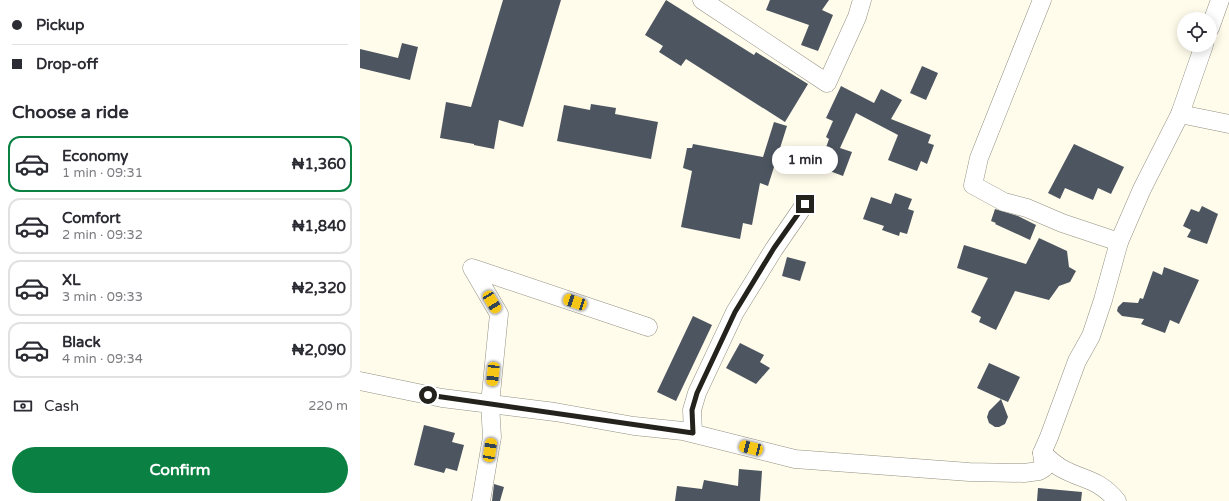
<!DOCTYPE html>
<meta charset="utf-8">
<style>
body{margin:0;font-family:"Varela Round",sans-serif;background:#f7f7f7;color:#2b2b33;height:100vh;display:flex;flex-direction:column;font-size:15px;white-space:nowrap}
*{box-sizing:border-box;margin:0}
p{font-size:13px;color:#7c7c81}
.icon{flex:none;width:22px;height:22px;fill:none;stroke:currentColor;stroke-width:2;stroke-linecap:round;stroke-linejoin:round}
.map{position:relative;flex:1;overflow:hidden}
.details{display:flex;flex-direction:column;background:#fff;width:360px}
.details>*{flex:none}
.banner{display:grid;align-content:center;height:88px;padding:0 12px;background:#fff}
.fabs{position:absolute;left:817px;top:12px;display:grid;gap:8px}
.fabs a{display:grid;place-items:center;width:40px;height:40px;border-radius:50%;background:#fff;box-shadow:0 2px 10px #0003;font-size:20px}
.end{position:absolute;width:18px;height:18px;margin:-9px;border:5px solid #23221c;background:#fff;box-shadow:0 0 0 2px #fff}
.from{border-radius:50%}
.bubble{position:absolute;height:28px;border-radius:14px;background:#fff;box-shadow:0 2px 10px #0003;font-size:13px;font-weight:800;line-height:28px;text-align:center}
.car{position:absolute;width:12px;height:24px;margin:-12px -6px;border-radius:5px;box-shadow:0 0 3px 1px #0007;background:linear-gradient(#f5c518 24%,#345 0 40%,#f5c518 0 76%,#345 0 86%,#f5c518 0)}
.banner b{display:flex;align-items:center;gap:14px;height:38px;font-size:15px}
.banner b+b{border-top:1px solid #e1e1e2}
.banner i{width:10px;height:10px;background:#2b2b33}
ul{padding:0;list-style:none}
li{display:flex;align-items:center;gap:12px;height:56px;margin:0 8px 6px;padding:0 4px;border:2px solid #e1e1e2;border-radius:12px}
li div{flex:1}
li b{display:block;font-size:15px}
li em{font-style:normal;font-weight:800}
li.on{border-color:#0b8043}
li>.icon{width:36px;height:36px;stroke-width:1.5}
h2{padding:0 12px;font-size:18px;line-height:48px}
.pay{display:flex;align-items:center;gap:10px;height:44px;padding:0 12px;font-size:15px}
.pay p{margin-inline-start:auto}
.primary-button{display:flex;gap:8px;margin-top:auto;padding:8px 12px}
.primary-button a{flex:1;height:46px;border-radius:24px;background:#0b8043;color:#fff;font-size:16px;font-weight:800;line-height:46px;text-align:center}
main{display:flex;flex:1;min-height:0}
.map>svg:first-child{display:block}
</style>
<main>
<section class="details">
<div class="banner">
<b><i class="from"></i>Pickup</b>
<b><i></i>Drop-off</b>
</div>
<h2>Choose a ride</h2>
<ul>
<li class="on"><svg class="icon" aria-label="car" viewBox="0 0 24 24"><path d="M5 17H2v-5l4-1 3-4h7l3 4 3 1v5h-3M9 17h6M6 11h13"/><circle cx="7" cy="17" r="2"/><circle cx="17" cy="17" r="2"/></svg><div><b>Economy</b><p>1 min · 09:31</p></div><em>₦1,360</em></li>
<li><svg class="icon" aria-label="car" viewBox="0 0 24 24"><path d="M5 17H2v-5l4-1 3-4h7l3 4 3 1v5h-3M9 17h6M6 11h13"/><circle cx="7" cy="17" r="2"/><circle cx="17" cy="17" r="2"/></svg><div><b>Comfort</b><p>2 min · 09:32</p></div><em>₦1,840</em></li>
<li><svg class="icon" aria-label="car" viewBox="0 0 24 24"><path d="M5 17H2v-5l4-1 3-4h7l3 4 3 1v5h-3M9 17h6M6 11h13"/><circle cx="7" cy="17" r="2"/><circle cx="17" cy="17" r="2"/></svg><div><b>XL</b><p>3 min · 09:33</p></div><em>₦2,320</em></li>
<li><svg class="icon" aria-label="car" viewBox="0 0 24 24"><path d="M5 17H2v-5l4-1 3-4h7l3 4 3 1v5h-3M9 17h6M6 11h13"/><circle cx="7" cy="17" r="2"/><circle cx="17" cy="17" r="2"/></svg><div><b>Black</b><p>4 min · 09:34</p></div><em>₦2,090</em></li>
</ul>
<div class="pay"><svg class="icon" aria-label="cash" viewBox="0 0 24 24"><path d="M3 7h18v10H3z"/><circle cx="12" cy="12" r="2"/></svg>Cash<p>220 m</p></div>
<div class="primary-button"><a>Confirm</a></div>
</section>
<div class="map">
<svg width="869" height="501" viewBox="0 0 869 501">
<rect width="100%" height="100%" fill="#fffcec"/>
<g fill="#4d5560">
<polygon points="143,0 201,0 163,127 139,120 134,149 114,145 114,144 80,138 86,102 111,107"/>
<polygon points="306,0 394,55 396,52 448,84 425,122 326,59 321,66 299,52 303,46 285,35"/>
<polygon points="410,0 469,0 462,10 473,15 458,51 441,45 449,25 406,10"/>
<polygon points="42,43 58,47 50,80 0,68 0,49 38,58"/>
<polygon points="562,66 578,73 566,100 550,93"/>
<polygon points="481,86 514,103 521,89 542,100 531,119 571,135 568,143 574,145 567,164 561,161 557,171 528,160 538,135 496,113 480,148 492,152 483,176 459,167 469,139 466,137 473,121 466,118"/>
<polygon points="231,104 256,108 255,114 298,122 291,159 197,141 204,105 230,110"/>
<polygon points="414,122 427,126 408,186 400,183 392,225 383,223 380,239 321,227 332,171 323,168 327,148 332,148 333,144 403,157"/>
<polygon points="714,144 764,167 751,194 738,188 733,200 705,188 700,199 688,193"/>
<polygon points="535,193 552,199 548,209 554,211 547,234 540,232 539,236 522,230 524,226 503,219 511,197 531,204"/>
<polygon points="842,206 858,214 847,244 827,237 831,230 823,226 831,209 839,212"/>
<polygon points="635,209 658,216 676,225 670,240 635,224 636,223 631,221"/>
<polygon points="679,238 707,251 709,267 716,271 710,282 699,286 689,300 655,291 636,330 619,322 621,317 611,312 628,278 597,268 604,245 666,264"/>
<polygon points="427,257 446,262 440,281 422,276"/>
<polygon points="804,267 839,280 819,324 810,320 805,333 781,324 784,319 762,316 757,311 758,307 763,302 778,303 780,298 783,299 793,271 802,275"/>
<polygon points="333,316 352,325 316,401 297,392"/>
<polygon points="380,343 404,355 400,362 410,368 396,384 366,368"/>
<polygon points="629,363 660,377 648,402 641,399 648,417 645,424 639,427 635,427 629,423 627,417 629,411 641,399 617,388"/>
<polygon points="64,425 95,433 92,442 104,445 97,471 86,468 84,473 54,465"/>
<polygon points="379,469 402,471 400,501 315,501 317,486 342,489 344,480 378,486"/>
<polygon points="134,484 144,487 140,501 132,501"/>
<polygon points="678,488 722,492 721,501 677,501"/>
</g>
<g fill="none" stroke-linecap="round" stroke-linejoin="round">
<g stroke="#929082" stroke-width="19">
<g id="street">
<polyline points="342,0 467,83 497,17 502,0"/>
<polyline points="682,0 619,158 613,185 644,202 667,208 702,223 759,242"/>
<polyline points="850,28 860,0"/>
<polyline points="820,114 869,124"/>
<polyline points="0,381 82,398 195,412 274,426 323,431 435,459 609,472 664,473 679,471 684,468 682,453 689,437 717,361 731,336 743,300 759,242 782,189 820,114 844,45"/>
<polyline points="333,433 332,410 337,393 375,312 414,249 445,204"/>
<path d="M682,453C688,458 694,464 701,468C724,481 738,478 757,501"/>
<polyline points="121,501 132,437 130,404 139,314 112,268 288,327"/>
</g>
</g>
<use href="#street" stroke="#fff" stroke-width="18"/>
</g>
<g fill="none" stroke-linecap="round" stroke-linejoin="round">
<polyline stroke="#23221c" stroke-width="5" points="68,395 333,433 332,410 337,393 375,312 414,248 445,204"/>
</g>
</svg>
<div class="fabs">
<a><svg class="icon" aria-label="locate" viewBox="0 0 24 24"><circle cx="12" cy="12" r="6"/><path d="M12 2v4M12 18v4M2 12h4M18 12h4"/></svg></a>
</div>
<i class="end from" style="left:68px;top:395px"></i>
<i class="end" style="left:445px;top:204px"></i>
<div class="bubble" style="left:412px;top:146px;width:66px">1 min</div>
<i class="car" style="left:132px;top:302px;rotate:149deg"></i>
<i class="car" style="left:215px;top:302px;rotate:289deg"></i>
<i class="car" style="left:133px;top:374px;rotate:186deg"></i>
<i class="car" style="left:391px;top:448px;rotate:284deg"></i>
<i class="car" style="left:130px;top:450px;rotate:9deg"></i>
</div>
</main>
